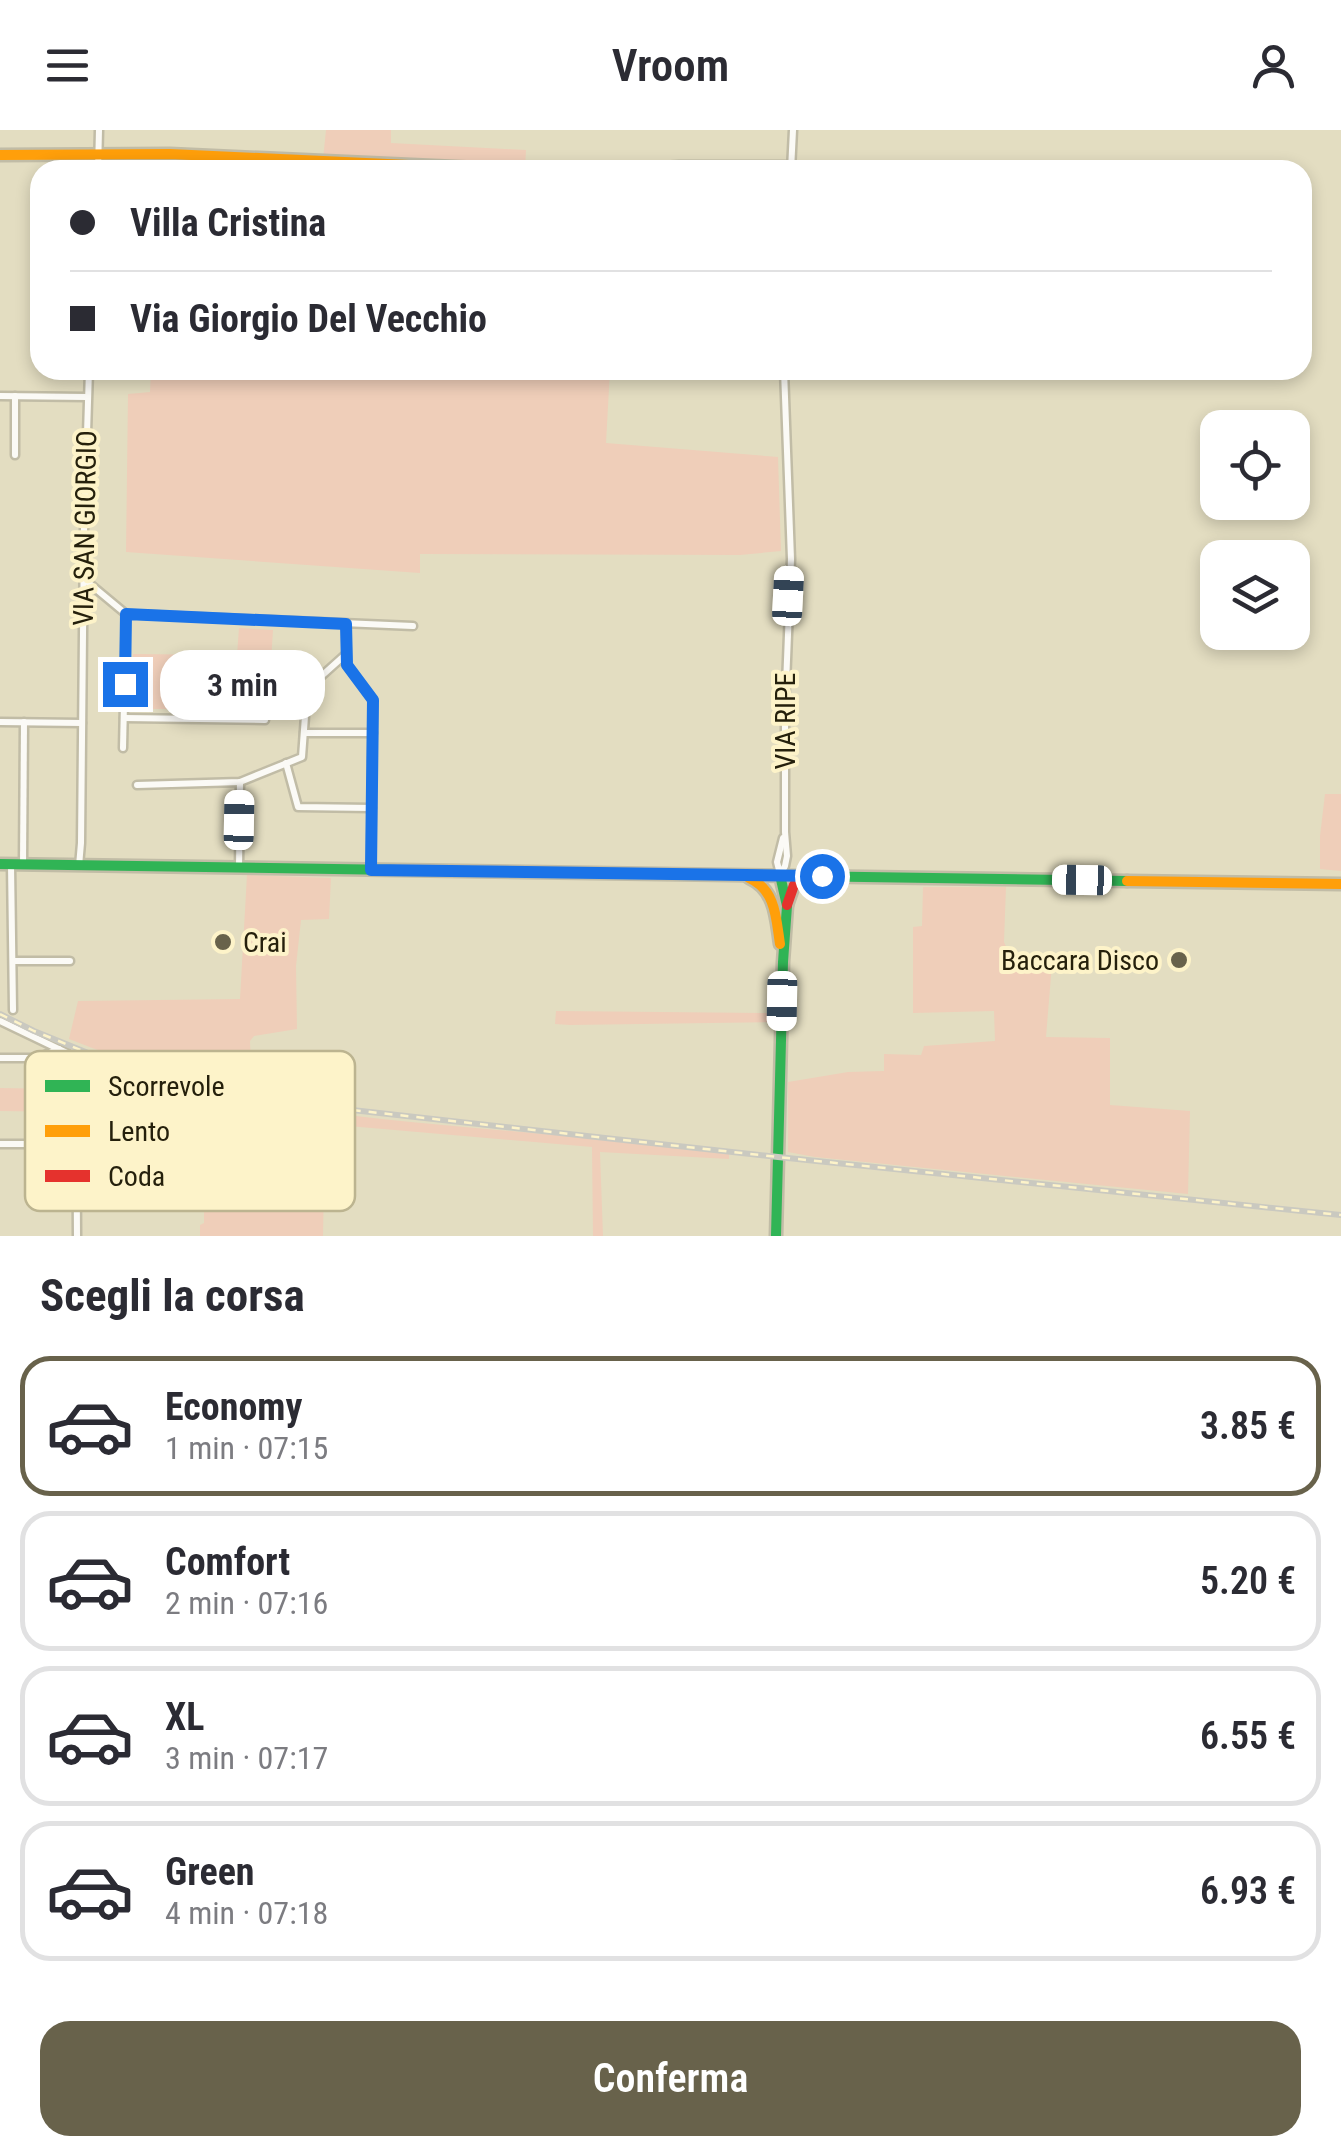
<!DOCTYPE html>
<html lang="it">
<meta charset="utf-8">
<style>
body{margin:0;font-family:"Roboto Condensed",sans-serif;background:#f2f2f3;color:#2b2b33;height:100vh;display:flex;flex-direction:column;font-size:38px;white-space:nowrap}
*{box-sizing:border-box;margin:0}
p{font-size:32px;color:#7c7c81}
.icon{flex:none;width:55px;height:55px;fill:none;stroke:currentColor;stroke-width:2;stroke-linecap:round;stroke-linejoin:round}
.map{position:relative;height:1106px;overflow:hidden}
.panel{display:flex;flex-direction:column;background:#fff;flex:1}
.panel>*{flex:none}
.guide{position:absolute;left:30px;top:30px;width:1282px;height:220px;border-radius:30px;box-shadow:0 5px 15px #0003;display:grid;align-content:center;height:220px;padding:0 40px;background:#fff}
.fabs{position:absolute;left:1200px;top:280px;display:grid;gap:20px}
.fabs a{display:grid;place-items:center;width:110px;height:110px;border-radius:20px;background:#fff;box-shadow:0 5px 15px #0003;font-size:50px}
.end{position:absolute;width:45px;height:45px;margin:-22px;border:12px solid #1a73e8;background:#fff;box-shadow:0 0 0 5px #fff}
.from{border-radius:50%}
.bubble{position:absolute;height:70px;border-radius:30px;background:#fff;box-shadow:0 5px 15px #0003;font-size:32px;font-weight:600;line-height:70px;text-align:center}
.car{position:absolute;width:30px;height:60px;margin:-30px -15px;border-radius:12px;box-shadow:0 0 8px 2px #0007;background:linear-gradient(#fff 24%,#345 0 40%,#fff 0 76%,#345 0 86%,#fff 0)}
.guide b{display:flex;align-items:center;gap:35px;height:95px;font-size:38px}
.guide b+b{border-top:2px solid #e1e1e2}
.guide i{width:25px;height:25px;background:#2b2b33}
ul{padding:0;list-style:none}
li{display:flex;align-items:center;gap:30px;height:140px;margin:0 20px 15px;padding:0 20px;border:5px solid #e1e1e2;border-radius:30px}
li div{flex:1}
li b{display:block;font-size:38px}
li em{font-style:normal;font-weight:600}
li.active{border-color:#68624b}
li>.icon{width:90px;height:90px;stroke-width:1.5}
h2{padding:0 40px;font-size:45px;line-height:120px}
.primary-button{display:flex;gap:20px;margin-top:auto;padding:20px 40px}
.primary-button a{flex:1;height:115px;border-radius:30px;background:#68624b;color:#fff;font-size:40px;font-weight:600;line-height:115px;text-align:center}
header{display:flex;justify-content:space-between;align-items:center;height:130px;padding:0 40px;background:#fff;font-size:45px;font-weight:600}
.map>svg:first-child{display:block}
</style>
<header><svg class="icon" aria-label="menu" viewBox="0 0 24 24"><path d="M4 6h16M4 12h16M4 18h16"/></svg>Vroom<svg class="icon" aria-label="person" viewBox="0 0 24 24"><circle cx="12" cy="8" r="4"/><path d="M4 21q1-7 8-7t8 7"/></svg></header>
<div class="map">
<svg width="1341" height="1106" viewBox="0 0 1341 1106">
<rect width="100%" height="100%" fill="#e3ddc1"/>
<g fill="#efceb9">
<polygon points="326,0 391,0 391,13 526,20 525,40 322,39"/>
<polygon points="151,240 610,240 606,313 778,327 781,421 740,425 420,424 420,443 126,422 128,264 150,262"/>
<polygon points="239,498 273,500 268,579 131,579 133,524 237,525"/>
<polygon points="1325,664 1341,664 1341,741 1320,739 1320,706"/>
<path d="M247,745L331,748L329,789L301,790L296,836L297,899L254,906L250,911L252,963C189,950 129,933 69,909L78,871L240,869Z"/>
<polygon points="923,757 1006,757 1004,812 1011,827 1030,835 1052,834 1046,907 1110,908 1110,975 1190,981 1188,1064 815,1027 788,1022 788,952 848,942 884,941 884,924 921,925 924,916 995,911 994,881 913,883 913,797 922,796"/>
<polygon points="556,881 773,883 775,892 570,895 555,894"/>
<polygon points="61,933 67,934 73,943 73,949 70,950 70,967 73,968 73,982 0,981 0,958 60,959"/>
<path d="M187,959C333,990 481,997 630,1012C663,1016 696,1021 729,1024V1029L600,1022L603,1106H593L592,1017L325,994L323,1106H200V1095L204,1093V1068L128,1058V965L183,963Z"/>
</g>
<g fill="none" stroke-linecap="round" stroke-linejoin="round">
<g stroke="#c1bca6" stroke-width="11">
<g id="street">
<polyline points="98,40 99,0"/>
<polyline points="594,40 679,35 791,35"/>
<polyline points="791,40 793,0"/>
<polyline points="0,266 87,267"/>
<polyline points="15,325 15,266"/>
<polyline points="84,449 126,484 413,496"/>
<polyline points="346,494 347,535 373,570 371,740"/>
<polyline points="124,588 265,590"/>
<polyline points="0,592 82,593"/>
<polyline points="304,603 373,603"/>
<polyline points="123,618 126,484"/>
<polyline points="286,633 298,677 372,678"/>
<polyline points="137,655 240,652 302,627 307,559 346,524"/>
<polyline points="11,735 13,880"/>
<polyline points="23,735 24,592"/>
<polyline points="79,736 81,713 84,399 89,240"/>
<polyline points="239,738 240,652"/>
<polyline points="780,744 777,732 783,708"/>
<polyline points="780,745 785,736 787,726 785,702 785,580 791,429 784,240"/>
<polyline points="13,831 70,831"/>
<polyline points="0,891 67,923 76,936 77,1106"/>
<polyline points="0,928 37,928 59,919"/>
<polyline points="0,1014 78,1014"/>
</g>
</g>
<g stroke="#c1bca6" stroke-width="15">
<g id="fast">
<polyline points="0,734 1127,751"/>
<polyline points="776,1106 783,832 787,776 780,745"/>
</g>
</g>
<g stroke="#c1bca6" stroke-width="15">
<g id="slow">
<polyline points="0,25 170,24 518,40"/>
<path d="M749,748C776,760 776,788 780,814"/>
<polyline points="1127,751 1341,754"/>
</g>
</g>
<g stroke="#c1bca6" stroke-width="15">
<polyline id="jam" points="787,775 794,755 801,746"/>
</g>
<use href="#street" stroke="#fbfaf6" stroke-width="6"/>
<use href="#fast" stroke="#30b455" stroke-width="10"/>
<use href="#slow" stroke="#ff9f0a" stroke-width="10"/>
<use href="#jam" stroke="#e5322d" stroke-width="10"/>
<g stroke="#cac9c0" stroke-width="6">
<polyline id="rail" points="0,884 34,901 98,927 164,948 271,971 778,1027 1341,1085"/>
</g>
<use href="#rail" stroke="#fdf3c9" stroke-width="2.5" stroke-dasharray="8" stroke-linecap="butt"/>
</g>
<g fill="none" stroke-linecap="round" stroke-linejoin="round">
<polyline stroke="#1a73e8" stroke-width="12" points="125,554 126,484 346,494 347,535 373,570 371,740 822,746"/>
</g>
<g fill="#68624b" stroke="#fdf3c9" stroke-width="4">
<circle cx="223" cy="812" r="10"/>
<circle cx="1179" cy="830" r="10"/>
</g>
<g text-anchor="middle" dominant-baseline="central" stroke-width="8" stroke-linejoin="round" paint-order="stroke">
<g font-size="28" fill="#25200c" stroke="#fdf3c9">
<text transform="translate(85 398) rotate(-89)">VIA SAN GIORGIO</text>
<text transform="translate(785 591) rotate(-90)">VIA RIPE</text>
</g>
<g font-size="28" fill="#25200c" stroke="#fdf3c9" text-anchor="start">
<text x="243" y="812">Crai</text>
<text x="1159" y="830" text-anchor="end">Baccara Disco</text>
</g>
</g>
<rect x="25" y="921" width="330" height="160" rx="15" fill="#fdf3c9" stroke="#bcb490" stroke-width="2.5"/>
<rect x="45" y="950" width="45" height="12" fill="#30b455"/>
<rect x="45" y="995" width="45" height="12" fill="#ff9f0a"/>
<rect x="45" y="1040" width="45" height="12" fill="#e5322d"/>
<g font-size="28" fill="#25200c">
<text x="108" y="966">Scorrevole</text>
<text x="108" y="1011">Lento</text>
<text x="108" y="1056">Coda</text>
</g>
</svg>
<div class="fabs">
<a><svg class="icon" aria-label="locate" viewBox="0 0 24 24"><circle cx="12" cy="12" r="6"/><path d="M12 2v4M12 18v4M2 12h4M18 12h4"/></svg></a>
<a><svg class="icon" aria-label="layers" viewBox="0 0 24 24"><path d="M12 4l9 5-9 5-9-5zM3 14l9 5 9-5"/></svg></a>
</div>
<i class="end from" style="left:822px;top:746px"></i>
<i class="end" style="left:125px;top:554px"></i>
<div class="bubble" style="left:160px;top:520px;width:165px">3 min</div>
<i class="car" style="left:788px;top:466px;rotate:3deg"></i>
<i class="car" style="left:239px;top:690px;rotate:1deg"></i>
<i class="car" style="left:1082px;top:750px;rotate:271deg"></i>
<i class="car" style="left:782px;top:871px;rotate:181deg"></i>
<div class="guide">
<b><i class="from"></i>Villa Cristina</b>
<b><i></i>Via Giorgio Del Vecchio</b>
</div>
</div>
<section class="panel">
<h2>Scegli la corsa</h2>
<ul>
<li class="active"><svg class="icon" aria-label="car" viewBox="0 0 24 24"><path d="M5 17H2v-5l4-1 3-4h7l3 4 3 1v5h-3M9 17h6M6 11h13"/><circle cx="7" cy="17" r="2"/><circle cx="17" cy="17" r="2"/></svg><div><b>Economy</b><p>1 min · 07:15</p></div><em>3.85 €</em></li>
<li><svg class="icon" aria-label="car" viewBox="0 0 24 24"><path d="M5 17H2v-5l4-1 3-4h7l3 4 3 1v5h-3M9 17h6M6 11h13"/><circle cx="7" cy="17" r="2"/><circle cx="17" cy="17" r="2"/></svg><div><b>Comfort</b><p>2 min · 07:16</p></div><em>5.20 €</em></li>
<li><svg class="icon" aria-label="car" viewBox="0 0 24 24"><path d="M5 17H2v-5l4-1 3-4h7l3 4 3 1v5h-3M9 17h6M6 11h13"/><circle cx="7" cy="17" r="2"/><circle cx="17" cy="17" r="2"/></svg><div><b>XL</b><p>3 min · 07:17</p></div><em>6.55 €</em></li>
<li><svg class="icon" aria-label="car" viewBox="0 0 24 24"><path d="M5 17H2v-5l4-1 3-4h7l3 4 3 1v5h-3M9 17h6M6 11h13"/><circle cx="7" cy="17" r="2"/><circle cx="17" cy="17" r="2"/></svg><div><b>Green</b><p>4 min · 07:18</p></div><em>6.93 €</em></li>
</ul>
<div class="primary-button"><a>Conferma</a></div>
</section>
